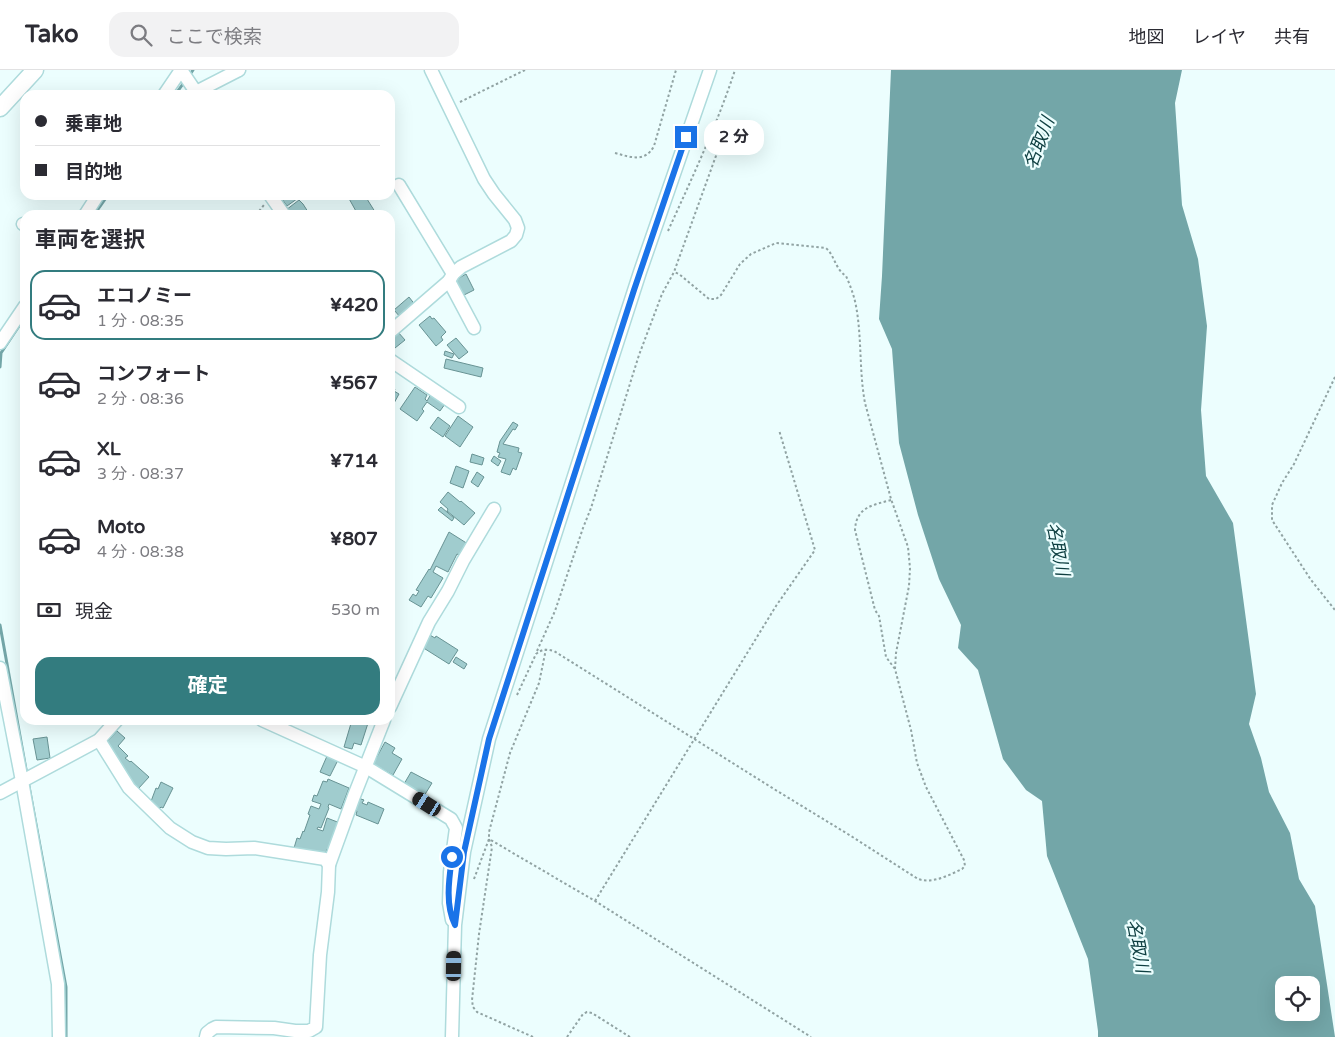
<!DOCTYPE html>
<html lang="ja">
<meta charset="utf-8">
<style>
body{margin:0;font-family:"Varela Round","Noto Sans JP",sans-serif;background:#f2f2f3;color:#2b2b33;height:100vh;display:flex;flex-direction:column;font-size:19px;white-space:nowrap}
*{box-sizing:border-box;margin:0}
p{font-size:16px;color:#7c7c81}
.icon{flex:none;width:28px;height:28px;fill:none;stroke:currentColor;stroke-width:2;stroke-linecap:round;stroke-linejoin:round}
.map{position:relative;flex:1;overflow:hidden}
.details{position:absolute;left:20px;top:140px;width:375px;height:515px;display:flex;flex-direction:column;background:#fff;border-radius:15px;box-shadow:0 5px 20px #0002}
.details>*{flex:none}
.hud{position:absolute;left:20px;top:20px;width:375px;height:110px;border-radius:15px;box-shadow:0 5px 20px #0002;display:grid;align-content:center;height:110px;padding:0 15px;background:#fff}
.fabs{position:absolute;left:1275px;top:906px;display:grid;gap:10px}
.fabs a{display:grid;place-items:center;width:45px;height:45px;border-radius:10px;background:#fff;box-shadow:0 5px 20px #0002;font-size:25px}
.end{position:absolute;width:22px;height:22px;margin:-11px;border:6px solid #1a73e8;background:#fff;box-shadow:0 0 0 2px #fff}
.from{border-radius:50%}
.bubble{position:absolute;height:35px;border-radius:15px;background:#fff;box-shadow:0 5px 20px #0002;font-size:16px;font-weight:700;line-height:35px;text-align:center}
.car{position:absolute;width:15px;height:30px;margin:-15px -8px;border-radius:6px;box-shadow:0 0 4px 1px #0007;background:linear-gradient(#222 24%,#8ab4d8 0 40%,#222 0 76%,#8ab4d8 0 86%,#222 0)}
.hud b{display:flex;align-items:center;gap:18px;height:48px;font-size:19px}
.hud b+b{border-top:1px solid #e1e1e2}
.hud i{width:12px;height:12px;background:#2b2b33}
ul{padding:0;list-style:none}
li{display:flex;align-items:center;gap:15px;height:70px;margin:0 10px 8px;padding:0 5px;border:2px solid transparent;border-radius:15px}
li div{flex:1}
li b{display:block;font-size:19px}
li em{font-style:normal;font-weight:700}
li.current{border-color:#337c7f}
li>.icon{width:45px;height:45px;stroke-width:1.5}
h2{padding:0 15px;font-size:22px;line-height:60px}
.pay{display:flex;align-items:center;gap:12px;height:55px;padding:0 15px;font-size:19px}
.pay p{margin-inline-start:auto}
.cta{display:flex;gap:10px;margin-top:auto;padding:10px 15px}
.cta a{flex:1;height:58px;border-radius:15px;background:#337c7f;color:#fff;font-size:20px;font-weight:700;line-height:58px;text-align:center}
header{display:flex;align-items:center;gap:30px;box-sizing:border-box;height:70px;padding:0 25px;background:#fff;border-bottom:1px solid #e1e1e2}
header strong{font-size:24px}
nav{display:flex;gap:28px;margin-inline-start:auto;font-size:18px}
.search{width:350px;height:45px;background:#f2f2f3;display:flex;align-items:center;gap:12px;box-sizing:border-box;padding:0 18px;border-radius:15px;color:#7c7c81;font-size:19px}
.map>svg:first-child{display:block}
</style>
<header>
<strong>Tako</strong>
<div class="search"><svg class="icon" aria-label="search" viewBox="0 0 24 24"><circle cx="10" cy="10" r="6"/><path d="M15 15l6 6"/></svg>ここで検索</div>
<nav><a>地図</a><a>レイヤ</a><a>共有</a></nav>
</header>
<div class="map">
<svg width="1335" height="967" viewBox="0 0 1335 967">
<rect width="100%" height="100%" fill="#ecfefe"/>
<path fill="#73a6a8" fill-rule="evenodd" d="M891,0H1182L1175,33L1182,135L1198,189L1207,256L1201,340L1206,406L1233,453L1256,624L1249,654L1261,688L1269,722L1290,763L1299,809L1315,836L1335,967H1098V961L1088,889L1047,786L1042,731L1026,720L1003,689L978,600L958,578L961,555L939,509L918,445L899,373L892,279L879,249L882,206ZM1284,915H1311V942H1284Z"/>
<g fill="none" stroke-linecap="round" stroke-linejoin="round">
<g stroke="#73a6a8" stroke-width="3">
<polyline points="189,6 193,0"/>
<polyline points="175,25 185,11"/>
<polyline points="94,145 108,125"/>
<polyline points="0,297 1,283 25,247"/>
<polyline points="0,555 27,705"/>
<polyline points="28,711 66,917 66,967"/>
</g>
</g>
<g fill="#a0ccce" stroke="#689394">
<polygon points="279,125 300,125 301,126 287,136"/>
<polygon points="347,125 373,125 367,129 377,145 353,145 357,143"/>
<polygon points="299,130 303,134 310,145 290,145 286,140"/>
<polygon points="466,204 474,220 462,226 454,211"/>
<polygon points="409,227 416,236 401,248 394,240"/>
<polygon points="430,246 432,249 434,248 446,262 441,267 443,270 436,276 419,255"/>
<polygon points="398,262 405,270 390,282 390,269"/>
<polygon points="456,268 468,282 459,289 447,275"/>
<polygon points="445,281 454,284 452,288 444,285"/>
<polygon points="446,289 483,298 481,307 444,298"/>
<polygon points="390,317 395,319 394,321 399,324 393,335 390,334"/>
<polygon points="415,317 427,325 425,329 427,331 431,324 445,334 440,341 427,332 422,339 424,341 417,351 400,339"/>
<polygon points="458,346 473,357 460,377 445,366"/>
<polygon points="438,347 450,356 443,367 430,358"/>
<polygon points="513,352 518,355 515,360 513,359 503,374 519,378 518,382 522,383 516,400 513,398 510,405 501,402 506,389 498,387 500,383 497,382 500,371"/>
<polygon points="472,384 484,388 482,395 470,392"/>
<polygon points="494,386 501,391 498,396 491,391"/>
<polygon points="456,396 469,401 463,418 450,413"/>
<polygon points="477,402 484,407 478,417 471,412"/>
<polygon points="448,422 460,432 461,431 475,443 464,455 447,441 448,439 440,432"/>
<polygon points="441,437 454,448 452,451 438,440"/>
<polygon points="449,462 468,474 461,486 457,484 448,502 436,496 433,502 443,508 431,528 428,526 421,537 409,530 413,524 416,526 419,521 416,520 429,499 430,500"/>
<polygon points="428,564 435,568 436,566 458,580 449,594 422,577"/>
<polygon points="456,587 467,594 464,599 453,592"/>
<polygon points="352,650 369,650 361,675 354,673 352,679 344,677"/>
<polygon points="117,661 125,668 118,676 128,686 125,688 130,692 131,691 149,707 138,719 117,697 104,675"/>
<polygon points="47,667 50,688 37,690 33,669"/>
<polygon points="385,672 395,678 392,683 402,689 393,705 373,694"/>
<polygon points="327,686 338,690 330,706 320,702"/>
<polygon points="411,702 432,713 424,726 404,714"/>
<polygon points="328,709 349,718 341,739 329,734 328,737 329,738 321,758 318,757 317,759 323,761 327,748 340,753 330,780 327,779 324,788 294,778 297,768 300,769 303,761 304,762 310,745 308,744 311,736 319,739 321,734 312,731 314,725 317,726 323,711 327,712"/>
<polygon points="161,712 173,718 163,738 161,737 160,738 150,734 156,718 158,719"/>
<polygon points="358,728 364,730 362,733 367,735 368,732 384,739 378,754 356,745 357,741 353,739"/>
</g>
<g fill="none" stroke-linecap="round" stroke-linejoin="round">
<g stroke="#aedbdc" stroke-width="15">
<g id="minor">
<polyline points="181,0 198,25"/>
<polyline points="431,0 484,109 494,124 515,150 518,158 516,165 511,171 461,197 453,204"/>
<polyline points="196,22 239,0"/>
<polyline points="164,25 181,0"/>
<polyline points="399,115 453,204 449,211"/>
<polyline points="270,125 284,145"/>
<polyline points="85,145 98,125"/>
<polyline points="23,154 25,155"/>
<polyline points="390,262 449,211 474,258"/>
<polyline points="0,273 25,236"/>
<polyline points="390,290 459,337"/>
<polyline points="0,598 22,711 58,914 59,967"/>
<polyline points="390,637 429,552 448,521 463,491 494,439"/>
<polyline points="262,650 366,697 451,749 456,758 450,802 449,833 452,850"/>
<polyline points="99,670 129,718 170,758 192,772 208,778 226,779 254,778 325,789 329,795 328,822 320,885 316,957 309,961 295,961 274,958 216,957 212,959 207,963 206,967"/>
<polyline points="0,723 99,670 117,650"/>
<polyline points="329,795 354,726 384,650"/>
<polyline points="452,967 455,855 464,782 489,669 640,202 710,0"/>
</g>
</g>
<g stroke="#aedbdc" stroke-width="19">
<polyline id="tertiary" points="0,38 35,0"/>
</g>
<g stroke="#91a3a3" stroke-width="2" stroke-dasharray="2.5 2.5" stroke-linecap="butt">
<polyline points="460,32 525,0"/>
<path d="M615,83C630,87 645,93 654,76L676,0"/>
<polyline points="256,145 264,135"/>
<path d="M668,161C692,108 717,55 735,0"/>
<polyline points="1335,307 1294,394 1282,413 1272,435 1272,450 1311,510 1335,540"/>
<path d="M891,430C873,435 856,437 855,460L875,540L879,546L886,587L895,599"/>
<polyline points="537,581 555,541 583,458 591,438 639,285 662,224 674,202 717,83 717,77 714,72 708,71"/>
<path d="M517,625L536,584C542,579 546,579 554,581L774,719L851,766L918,809C933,814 949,805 962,799L965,796L964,790L926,717L917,693L911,660L895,599L896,583L909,516L910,498L908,477L891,429L865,333C859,301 862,268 856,236C854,225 850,215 846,206C835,199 835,186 826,178L776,173L751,184L740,194L721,225L716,229H709L679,204L674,202"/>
<polyline points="474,809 489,769 595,831 811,967"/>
<polyline points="595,831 776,536 815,480 779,360"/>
<polyline points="533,967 477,942 473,937 472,930 479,864 492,777 489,769 489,762 510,683 539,613 546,579"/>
<polyline points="567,967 583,944 587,942 592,943 630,967"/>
</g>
<use href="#minor" stroke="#fff" stroke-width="12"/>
<use href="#tertiary" stroke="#fff" stroke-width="16"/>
</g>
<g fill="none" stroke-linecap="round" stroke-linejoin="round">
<path stroke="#1a73e8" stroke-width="6" d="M452,787C449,809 445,835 455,855L464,782L489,669L634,220L686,67"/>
</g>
<g text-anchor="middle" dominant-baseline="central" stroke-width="4.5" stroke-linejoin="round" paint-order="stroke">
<g font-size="18" font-style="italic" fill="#0e3f41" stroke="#ecfefe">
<text transform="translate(1039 73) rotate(-69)">名取川</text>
<text transform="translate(1058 479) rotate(79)">名取川</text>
<text transform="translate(1138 876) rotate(79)">名取川</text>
</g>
</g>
</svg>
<div class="fabs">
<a><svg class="icon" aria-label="locate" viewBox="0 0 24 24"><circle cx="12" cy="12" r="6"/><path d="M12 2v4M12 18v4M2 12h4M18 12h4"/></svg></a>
</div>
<i class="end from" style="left:452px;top:787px"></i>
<i class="end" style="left:686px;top:67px"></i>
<div class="bubble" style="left:704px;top:50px;width:60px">2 分</div>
<i class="car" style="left:427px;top:734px;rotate:302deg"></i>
<i class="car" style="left:454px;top:896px;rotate:1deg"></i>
<div class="hud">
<b><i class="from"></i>乗車地</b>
<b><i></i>目的地</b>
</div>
<section class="details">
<h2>車両を選択</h2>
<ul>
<li class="current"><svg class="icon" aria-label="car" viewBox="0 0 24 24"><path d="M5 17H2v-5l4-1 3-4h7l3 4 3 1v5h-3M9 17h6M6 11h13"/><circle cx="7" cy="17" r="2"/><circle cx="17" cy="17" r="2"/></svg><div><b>エコノミー</b><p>1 分 · 08:35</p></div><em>¥420</em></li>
<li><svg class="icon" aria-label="car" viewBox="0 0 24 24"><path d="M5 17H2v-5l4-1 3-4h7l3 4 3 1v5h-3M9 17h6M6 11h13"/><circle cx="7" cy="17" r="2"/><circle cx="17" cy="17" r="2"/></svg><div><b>コンフォート</b><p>2 分 · 08:36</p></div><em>¥567</em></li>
<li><svg class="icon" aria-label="car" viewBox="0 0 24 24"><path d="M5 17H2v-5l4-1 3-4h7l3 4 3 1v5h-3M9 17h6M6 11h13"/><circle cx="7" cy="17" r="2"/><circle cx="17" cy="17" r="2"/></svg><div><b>XL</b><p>3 分 · 08:37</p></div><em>¥714</em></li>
<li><svg class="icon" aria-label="car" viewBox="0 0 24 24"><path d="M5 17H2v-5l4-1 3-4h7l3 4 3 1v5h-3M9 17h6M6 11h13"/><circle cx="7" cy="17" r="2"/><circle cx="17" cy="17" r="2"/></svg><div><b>Moto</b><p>4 分 · 08:38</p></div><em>¥807</em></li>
</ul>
<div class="pay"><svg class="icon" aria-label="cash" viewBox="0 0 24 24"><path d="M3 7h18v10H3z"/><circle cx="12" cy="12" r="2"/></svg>現金<p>530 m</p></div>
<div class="cta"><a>確定</a></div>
</section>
</div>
